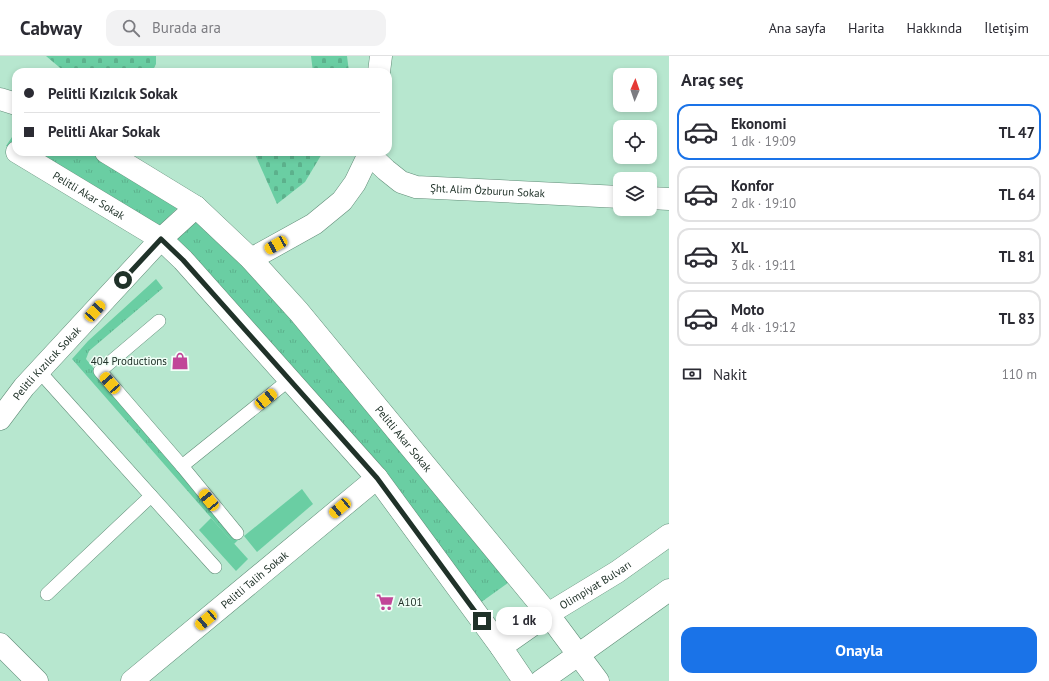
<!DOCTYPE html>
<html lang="tr">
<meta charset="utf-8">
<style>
body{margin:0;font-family:"PT Sans",sans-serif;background:#f2f2f3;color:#2b2b33;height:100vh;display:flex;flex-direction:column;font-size:15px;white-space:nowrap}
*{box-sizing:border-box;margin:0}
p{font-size:13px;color:#7c7c81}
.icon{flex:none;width:22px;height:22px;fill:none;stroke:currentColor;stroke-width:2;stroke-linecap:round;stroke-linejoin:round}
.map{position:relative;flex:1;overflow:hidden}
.panel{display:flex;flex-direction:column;background:#fff;width:380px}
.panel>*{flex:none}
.banner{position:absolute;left:12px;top:12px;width:380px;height:88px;border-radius:12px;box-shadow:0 2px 6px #0003;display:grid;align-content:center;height:88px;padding:0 12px;background:#fff}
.needle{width:26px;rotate:2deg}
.controls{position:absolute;left:613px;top:12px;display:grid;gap:8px}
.controls a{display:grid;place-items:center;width:44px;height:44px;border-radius:8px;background:#fff;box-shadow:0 2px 6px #0003;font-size:20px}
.end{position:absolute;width:18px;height:18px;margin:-9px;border:5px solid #203229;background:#fff;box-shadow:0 0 0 2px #fff}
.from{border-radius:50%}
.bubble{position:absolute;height:28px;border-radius:12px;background:#fff;box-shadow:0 2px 6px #0003;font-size:13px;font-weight:800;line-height:28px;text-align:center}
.car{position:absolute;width:12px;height:24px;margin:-12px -6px;border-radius:5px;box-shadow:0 0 3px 1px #0007;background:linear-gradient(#f5c518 24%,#345 0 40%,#f5c518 0 76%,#345 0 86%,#f5c518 0)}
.banner b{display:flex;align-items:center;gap:14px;height:38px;font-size:15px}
.banner b+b{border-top:1px solid #e1e1e2}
.banner i{width:10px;height:10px;background:#2b2b33}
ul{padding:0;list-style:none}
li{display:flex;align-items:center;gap:12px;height:56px;margin:0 8px 6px;padding:0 4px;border:2px solid #e1e1e2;border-radius:12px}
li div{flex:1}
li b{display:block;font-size:15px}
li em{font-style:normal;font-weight:800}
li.selected{border-color:#1a73e8}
li>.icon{width:36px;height:36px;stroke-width:1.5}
h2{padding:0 12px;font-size:18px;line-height:48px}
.pay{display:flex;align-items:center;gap:10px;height:44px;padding:0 12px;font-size:15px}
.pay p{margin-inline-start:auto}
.button{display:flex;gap:8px;margin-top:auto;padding:8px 12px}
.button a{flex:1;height:46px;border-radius:12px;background:#1a73e8;color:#fff;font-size:16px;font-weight:800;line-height:46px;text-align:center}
header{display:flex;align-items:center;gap:24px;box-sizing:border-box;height:56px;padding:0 20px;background:#fff;border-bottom:1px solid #e1e1e2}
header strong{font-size:19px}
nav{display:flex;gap:22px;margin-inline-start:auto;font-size:14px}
.search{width:280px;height:36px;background:#f2f2f3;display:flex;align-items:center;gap:10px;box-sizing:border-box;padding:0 14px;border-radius:12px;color:#7c7c81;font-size:15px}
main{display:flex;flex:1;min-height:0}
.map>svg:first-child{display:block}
</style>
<header>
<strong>Cabway</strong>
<div class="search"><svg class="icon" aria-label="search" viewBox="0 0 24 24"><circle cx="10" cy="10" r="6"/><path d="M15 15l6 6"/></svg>Burada ara</div>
<nav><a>Ana sayfa</a><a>Harita</a><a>Hakkında</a><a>İletişim</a></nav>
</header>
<main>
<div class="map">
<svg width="669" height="625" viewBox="0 0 669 625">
<defs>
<pattern id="grass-tufts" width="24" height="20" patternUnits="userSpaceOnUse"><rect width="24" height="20" fill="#6acea3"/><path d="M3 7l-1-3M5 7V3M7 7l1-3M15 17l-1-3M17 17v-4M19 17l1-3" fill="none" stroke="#5cb18c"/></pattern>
<pattern id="cemetery-stones" width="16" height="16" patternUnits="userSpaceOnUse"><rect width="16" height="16" fill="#6acea3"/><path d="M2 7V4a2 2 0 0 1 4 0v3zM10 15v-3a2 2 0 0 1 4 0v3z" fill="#5cb18c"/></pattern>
</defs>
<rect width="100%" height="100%" fill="#b7e7cf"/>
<g fill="url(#grass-tufts)">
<polygon points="16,75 16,96 106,96 184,145 152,178 6,90"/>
<polygon points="202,160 515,522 473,552 167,190"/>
<polygon points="156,223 163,232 89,295 86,303 161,396 238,484 234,488 72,303 88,285"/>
</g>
<g fill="url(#cemetery-stones)">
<polygon points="46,0 156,0 156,8 152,16 65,16"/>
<polygon points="311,0 347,0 349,16 313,16"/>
<polygon points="254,96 323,96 305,126 277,148"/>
</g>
<g fill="#6acea3">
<polygon points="302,433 313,448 257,496 244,480"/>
<polygon points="211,462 248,503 236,515 199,474"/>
</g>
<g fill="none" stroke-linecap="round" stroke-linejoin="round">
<g stroke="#618d78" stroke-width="14">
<g id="service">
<polyline points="159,265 100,315 182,410 289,324"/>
<polyline points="39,315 215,511"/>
<polyline points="182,410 237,477"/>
<polyline points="47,538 151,440"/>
</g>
</g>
<g stroke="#618d78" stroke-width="23">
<g id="minor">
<polyline points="379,16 381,0"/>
<path id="s1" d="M369,96V98L386,114L401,126L416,131L620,141"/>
<polyline points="650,142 669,143"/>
<polyline points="251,203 314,168 342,145 355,127 369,98"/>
<path id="s2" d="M0,363L24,331L161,183"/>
<polyline points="0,588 37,625"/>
<path id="s3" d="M132,625L377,422"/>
</g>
</g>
<g stroke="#618d78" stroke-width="23">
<polyline id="tertiary" points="161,183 196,151"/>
</g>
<g stroke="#618d78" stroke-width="23">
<g id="secondary">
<polyline points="0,43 16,48"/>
<path id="s4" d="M17,96L161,183L183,204L377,422L501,591L524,625"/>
<path id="s5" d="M106,96L196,151L251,203L299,256L548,558L598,625"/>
<path id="s6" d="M501,591L548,558L617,516L669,479"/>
<polyline points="541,625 578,599 669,534"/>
</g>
</g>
<use href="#service" stroke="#fff" stroke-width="13"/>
<use href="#minor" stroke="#fff" stroke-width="22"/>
<use href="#tertiary" stroke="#fff" stroke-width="22"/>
<use href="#secondary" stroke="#fff" stroke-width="22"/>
</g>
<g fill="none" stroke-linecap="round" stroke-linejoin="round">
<polyline stroke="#203229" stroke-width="5" points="123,224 161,183 183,204 377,422 482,565"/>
</g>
<defs>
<g id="shop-bare" transform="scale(1.38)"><path d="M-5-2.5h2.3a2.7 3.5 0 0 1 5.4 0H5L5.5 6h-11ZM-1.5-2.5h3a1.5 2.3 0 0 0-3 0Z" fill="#c14698" stroke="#f1fff7" stroke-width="2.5" paint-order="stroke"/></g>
<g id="supermarket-bare" transform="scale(1.38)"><path d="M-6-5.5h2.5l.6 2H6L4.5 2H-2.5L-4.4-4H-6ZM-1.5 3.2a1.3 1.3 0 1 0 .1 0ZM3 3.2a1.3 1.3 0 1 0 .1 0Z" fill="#c14698" stroke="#f1fff7" stroke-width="2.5" paint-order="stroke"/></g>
</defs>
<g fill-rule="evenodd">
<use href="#shop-bare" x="180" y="305"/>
<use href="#supermarket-bare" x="385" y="546"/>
</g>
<g text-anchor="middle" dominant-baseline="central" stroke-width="3" stroke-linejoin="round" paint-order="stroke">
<g font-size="11" fill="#203229" stroke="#f1fff7">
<text stroke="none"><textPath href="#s1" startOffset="132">Şht. Alim Özburun Sokak</textPath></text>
<text stroke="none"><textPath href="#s4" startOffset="84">Pelitli Akar Sokak</textPath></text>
<text stroke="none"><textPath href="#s2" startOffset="73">Pelitli Kızılcık Sokak</textPath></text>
<text stroke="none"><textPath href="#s5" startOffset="417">Pelitli Akar Sokak</textPath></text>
<text stroke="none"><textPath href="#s3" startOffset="159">Pelitli Talih Sokak</textPath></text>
<text stroke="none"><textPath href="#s6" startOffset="113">Olimpiyat Bulvarı</textPath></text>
</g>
<g font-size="11" fill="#203229" stroke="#f1fff7" text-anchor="end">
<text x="167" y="305">404 Productions</text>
<text x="398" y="546" text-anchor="start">A101</text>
</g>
</g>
</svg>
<div class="controls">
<a><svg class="needle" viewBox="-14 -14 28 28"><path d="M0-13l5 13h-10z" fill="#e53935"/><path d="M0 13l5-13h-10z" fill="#7c7c81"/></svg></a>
<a><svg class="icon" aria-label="locate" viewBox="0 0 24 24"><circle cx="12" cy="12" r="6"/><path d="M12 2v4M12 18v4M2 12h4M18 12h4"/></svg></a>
<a><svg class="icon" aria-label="layers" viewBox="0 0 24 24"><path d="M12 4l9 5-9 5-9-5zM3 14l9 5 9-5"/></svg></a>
</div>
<i class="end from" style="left:123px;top:224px"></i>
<i class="end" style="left:482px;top:565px"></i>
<div class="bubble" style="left:496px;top:551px;width:56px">1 dk</div>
<i class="car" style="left:276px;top:189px;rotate:241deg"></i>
<i class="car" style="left:95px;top:255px;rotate:42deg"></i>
<i class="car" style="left:110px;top:327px;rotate:319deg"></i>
<i class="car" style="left:266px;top:343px;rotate:51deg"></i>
<i class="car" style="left:209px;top:444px;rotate:321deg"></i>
<i class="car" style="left:340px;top:452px;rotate:230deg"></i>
<i class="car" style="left:206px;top:564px;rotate:230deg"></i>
<div class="banner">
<b><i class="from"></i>Pelitli Kızılcık Sokak</b>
<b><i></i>Pelitli Akar Sokak</b>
</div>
</div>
<section class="panel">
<h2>Araç seç</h2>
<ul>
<li class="selected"><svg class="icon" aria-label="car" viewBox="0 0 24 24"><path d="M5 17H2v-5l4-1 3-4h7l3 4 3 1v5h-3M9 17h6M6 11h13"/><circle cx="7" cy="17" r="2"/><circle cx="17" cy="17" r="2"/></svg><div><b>Ekonomi</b><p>1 dk · 19:09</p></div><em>TL 47</em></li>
<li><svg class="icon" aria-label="car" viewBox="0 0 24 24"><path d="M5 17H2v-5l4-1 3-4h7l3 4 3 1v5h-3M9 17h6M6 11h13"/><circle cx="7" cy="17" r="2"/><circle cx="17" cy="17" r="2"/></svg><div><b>Konfor</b><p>2 dk · 19:10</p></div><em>TL 64</em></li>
<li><svg class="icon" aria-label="car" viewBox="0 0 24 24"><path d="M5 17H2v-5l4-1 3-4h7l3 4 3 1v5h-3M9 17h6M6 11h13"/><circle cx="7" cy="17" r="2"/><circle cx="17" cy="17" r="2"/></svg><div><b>XL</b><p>3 dk · 19:11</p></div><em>TL 81</em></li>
<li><svg class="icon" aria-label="car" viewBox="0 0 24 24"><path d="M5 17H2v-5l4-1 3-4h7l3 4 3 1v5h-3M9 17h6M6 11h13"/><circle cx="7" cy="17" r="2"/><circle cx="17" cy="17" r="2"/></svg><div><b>Moto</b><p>4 dk · 19:12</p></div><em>TL 83</em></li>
</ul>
<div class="pay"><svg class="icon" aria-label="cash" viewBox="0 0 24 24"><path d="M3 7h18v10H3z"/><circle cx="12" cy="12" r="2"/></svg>Nakit<p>110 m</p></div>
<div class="button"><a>Onayla</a></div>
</section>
</main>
